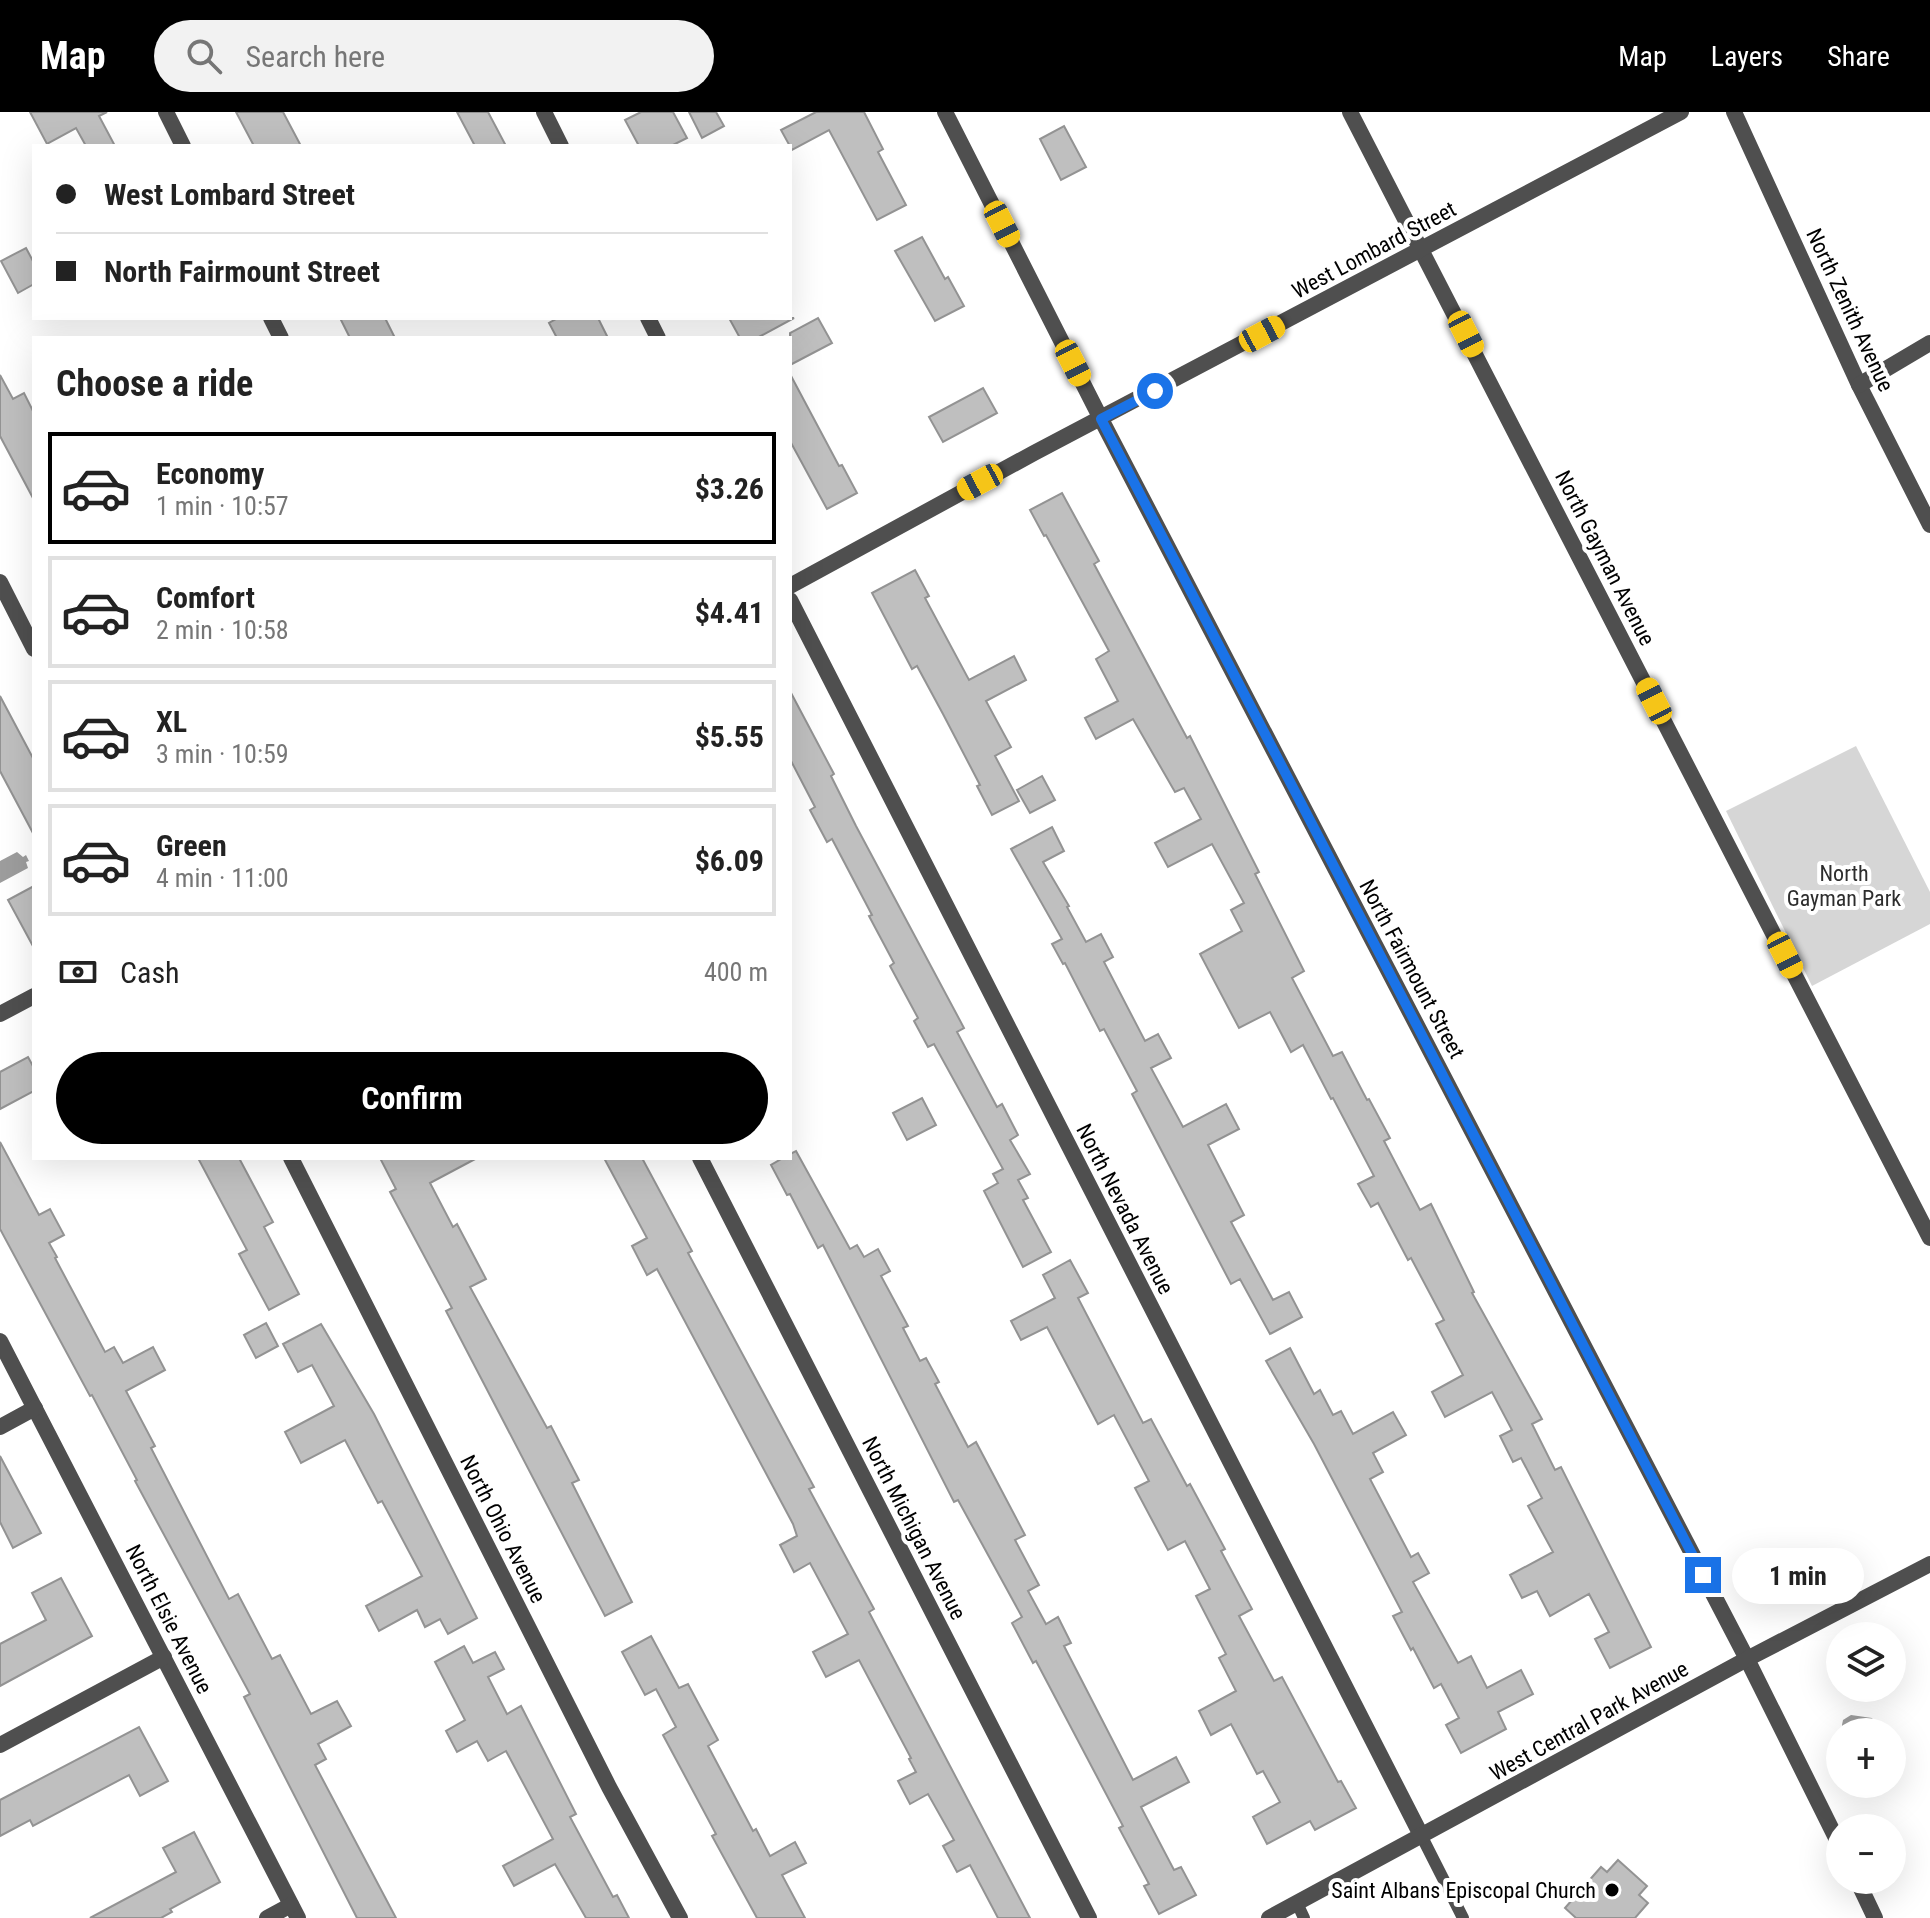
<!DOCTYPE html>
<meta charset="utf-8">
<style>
body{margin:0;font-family:"Roboto Condensed",sans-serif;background:#f2f2f2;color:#222;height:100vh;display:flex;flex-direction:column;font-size:30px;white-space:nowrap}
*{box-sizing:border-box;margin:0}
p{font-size:26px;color:#767676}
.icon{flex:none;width:44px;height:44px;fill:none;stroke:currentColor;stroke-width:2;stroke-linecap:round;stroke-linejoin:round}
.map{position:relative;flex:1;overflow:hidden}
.sheet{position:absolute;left:32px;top:224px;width:760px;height:824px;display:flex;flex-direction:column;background:#fff;border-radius:0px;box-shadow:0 8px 32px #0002}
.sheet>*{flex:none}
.hud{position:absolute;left:32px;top:32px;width:760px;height:176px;border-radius:0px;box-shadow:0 8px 32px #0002;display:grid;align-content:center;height:176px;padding:0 24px;background:#fff}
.tools{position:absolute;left:1826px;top:1510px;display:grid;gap:16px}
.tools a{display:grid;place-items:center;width:80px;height:80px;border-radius:50%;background:#fff;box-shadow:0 8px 32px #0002;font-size:40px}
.end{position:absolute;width:36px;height:36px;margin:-18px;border:10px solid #1a73e8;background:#fff;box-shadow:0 0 0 4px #fff}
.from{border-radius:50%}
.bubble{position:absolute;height:56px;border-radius:28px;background:#fff;box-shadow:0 8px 32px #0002;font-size:26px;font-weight:700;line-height:56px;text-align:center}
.car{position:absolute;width:24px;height:48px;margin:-24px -12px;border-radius:10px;box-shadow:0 0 6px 2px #0007;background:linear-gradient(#f5c518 24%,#345 0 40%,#f5c518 0 76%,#345 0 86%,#f5c518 0)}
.hud b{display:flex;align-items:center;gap:28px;height:76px;font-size:30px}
.hud b+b{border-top:2px solid #e0e0e0}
.hud i{width:20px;height:20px;background:#222}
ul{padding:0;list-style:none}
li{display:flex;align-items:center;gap:24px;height:112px;margin:0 16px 12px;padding:0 8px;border:4px solid #e0e0e0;border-radius:0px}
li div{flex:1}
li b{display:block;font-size:30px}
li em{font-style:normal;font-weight:700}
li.on{border-color:#000}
li>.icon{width:72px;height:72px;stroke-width:1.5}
h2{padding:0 24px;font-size:36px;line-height:96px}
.pay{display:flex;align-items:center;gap:20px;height:88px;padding:0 24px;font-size:30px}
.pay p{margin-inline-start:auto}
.button{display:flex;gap:16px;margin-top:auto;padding:16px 24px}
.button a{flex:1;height:92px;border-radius:48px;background:#000;color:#fff;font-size:32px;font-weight:700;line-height:92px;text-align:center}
header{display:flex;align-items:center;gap:48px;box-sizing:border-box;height:112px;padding:0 40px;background:#000;color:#fff}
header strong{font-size:38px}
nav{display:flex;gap:44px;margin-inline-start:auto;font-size:28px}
.search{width:560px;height:72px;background:#f2f2f2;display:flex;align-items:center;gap:20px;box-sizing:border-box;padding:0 28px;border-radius:44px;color:#767676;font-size:30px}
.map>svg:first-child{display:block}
</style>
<header>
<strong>Map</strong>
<div class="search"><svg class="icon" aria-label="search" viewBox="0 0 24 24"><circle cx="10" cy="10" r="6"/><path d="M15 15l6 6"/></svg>Search here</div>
<nav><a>Map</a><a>Layers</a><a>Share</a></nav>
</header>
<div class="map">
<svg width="1930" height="1806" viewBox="0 0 1930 1806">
<rect width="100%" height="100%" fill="#fff"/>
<polygon fill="#d6d6d6" points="1856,634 1930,780 1930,812 1812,874 1726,699"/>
<g fill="#9d9d9d">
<polygon points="17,740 23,745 26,743 29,749 26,750 28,756 0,771 0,749"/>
<polygon points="1851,1603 1872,1606 1877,1614 1876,1620 1845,1620 1842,1613 1843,1608"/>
</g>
<g fill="#bfbfbf" stroke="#939393" stroke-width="2">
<polygon points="30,0 107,0 99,4 115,34 86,34 76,16 47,32"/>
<polygon points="236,0 283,0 301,34 254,34"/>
<polygon points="457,0 488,0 506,34 475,34"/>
<polygon points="641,0 673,0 687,26 671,34 639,34 625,8"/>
<polygon points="689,0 716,0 724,14 702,26"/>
<polygon points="816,0 864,0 883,37 878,40 906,93 877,108 829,18 792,38 781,18"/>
<polygon points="1064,14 1086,55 1061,68 1040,27"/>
<polygon points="922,125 945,167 948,165 964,194 935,209 895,139"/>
<polygon points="26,136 34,151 34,172 18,181 1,149"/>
<polygon points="340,206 385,206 395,226 350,226"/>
<polygon points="558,206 598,206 608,226 557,226 549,211"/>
<polygon points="729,206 794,206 757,226 740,226"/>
<polygon points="818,206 832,231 790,253 790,221"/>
<polygon points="790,262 839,354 842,353 857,381 827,397 790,329"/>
<polygon points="0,263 13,287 24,281 34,301 34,388 0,324"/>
<polygon points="983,276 997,301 943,330 929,305"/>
<polygon points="1062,381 1099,449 1094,452 1187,626 1190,624 1259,760 1255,762 1304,859 1292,866 1333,944 1342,940 1367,988 1369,987 1390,1026 1384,1029 1420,1098 1431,1092 1474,1180 1472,1181 1542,1307 1532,1312 1555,1358 1561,1355 1651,1535 1610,1556 1595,1527 1609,1520 1589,1482 1550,1504 1537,1479 1522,1486 1510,1463 1553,1440 1528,1394 1542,1386 1521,1346 1513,1350 1500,1324 1512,1318 1492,1280 1445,1305 1432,1280 1463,1263 1436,1212 1444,1208 1411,1146 1408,1148 1378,1091 1371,1095 1358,1072 1374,1064 1333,986 1331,987 1303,933 1291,940 1270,900 1239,916 1200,842 1242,819 1231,798 1244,791 1212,732 1168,755 1155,731 1201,707 1184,676 1175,680 1133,607 1096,627 1085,606 1118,589 1096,547 1109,539 1046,423 1044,424 1030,398"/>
<polygon points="915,458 929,484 925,486 969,568 1014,544 1026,568 986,589 1011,635 995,644 1019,689 992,703 977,674 980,673 943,602 917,554 912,557 872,481"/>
<polygon points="790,579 834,662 831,664 856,714 964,916 957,920 997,995 1002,992 1018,1023 1010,1028 1030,1062 1018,1068 1028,1086 1023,1088 1051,1140 1023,1155 984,1079 998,1071 993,1062 1003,1057 934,932 928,935 914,909 918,906 890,854 894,851 869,804 872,803 832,727 827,730 810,698 815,695 790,647"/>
<polygon points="0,584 34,648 34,723 0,659"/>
<polygon points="1042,664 1055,688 1030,701 1017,678"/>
<polygon points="1052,715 1064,739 1043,750 1069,794 1067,795 1086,830 1101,822 1113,845 1104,850 1145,929 1158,922 1171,946 1151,956 1183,1015 1226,992 1239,1017 1208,1033 1244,1103 1231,1110 1273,1188 1289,1180 1302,1205 1270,1222 1240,1167 1231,1172 1132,982 1137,979 1104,917 1100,919 1065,851 1063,852 1052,832 1062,827 1011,737"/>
<polygon points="34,774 34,836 8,788"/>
<polygon points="28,945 34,956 34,979 0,997 0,960"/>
<polygon points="922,986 936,1013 907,1028 893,1001"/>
<polygon points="0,1030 39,1103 50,1097 64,1123 49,1131 57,1145 55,1146 105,1240 114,1235 123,1251 153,1235 165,1258 126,1279 155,1334 151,1336 229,1487 238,1482 272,1547 280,1543 311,1602 337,1589 351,1614 318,1632 326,1647 315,1653 396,1806 357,1806 244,1585 250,1582 135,1369 137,1368 92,1283 90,1284 0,1117"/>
<polygon points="796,1039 850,1137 857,1133 864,1145 878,1137 890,1159 881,1164 908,1214 903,1216 920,1249 926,1246 939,1270 935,1272 968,1335 976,1330 1025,1423 1015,1428 1039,1473 1028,1479 1046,1512 1058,1505 1071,1531 1064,1534 1133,1668 1176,1645 1189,1670 1141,1695 1174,1758 1181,1755 1196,1783 1159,1802 1144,1774 1149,1772 1119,1716 1123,1714 1036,1549 1033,1551 1012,1511 1022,1505 958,1388 954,1390 823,1133 818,1136 790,1082 787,1083 771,1053 783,1046 790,1046 790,1042"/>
<polygon points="198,1046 239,1046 273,1110 264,1115 299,1182 269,1198 239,1142 247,1138"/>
<polygon points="380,1046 477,1046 430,1071 453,1115 457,1112 486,1167 470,1175 547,1316 551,1314 579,1368 572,1371 632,1490 605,1504 446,1199 452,1196 390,1080 396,1077"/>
<polygon points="604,1046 642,1046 692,1139 688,1141 814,1375 809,1377 874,1497 869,1500 1030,1806 998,1806 970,1753 957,1760 943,1734 954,1728 928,1682 910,1692 898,1669 916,1660 909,1647 911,1646 859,1548 826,1565 813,1540 848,1522 810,1451 794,1460 780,1433 797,1424 793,1412 657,1157 647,1163 632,1134 647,1126"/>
<polygon points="1070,1148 1088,1181 1078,1186 1143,1311 1151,1307 1187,1374 1190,1372 1225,1437 1221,1439 1252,1497 1239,1504 1274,1569 1282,1565 1338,1670 1341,1669 1356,1696 1315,1718 1310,1709 1267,1732 1253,1705 1280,1690 1263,1659 1257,1662 1231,1612 1211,1623 1199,1599 1236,1579 1219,1546 1226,1542 1196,1484 1210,1477 1185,1429 1168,1438 1135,1376 1149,1369 1114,1303 1098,1312 1047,1215 1021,1228 1011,1209 1055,1186 1043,1163"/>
<polygon points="266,1211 278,1234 256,1246 244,1223"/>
<polygon points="321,1212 374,1302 477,1506 448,1522 440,1507 425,1515 417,1498 379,1519 366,1494 422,1464 382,1389 378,1391 345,1328 301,1351 285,1320 334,1294 312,1253 298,1260 283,1232"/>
<polygon points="1290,1236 1314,1282 1320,1278 1333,1303 1341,1299 1353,1322 1393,1300 1406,1323 1373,1341 1383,1360 1370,1367 1411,1445 1418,1441 1429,1461 1413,1470 1458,1551 1471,1544 1487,1576 1521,1558 1533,1582 1498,1600 1506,1617 1461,1641 1446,1613 1459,1606 1441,1572 1434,1576 1413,1536 1411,1538 1393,1504 1402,1500 1314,1332 1266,1249"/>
<polygon points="0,1344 41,1421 13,1436 0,1410"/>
<polygon points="61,1466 92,1524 0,1574 0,1532 46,1508 32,1481"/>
<polygon points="651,1524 679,1576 688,1572 718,1628 708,1634 753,1719 756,1717 770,1744 795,1730 806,1751 782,1763 805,1806 757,1806 740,1775 712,1724 716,1722 663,1623 676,1615 656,1577 645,1583 622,1540"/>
<polygon points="464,1534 473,1551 495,1540 504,1557 488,1565 507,1602 521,1594 576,1702 570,1705 613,1785 617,1783 629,1806 586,1806 555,1752 514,1774 503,1754 553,1727 506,1639 488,1649 477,1629 457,1640 446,1619 465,1608 435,1550"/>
<polygon points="139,1615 168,1669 140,1684 129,1663 33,1714 30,1708 0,1724 0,1688"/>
<polygon points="194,1720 220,1770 170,1797 172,1800 161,1806 90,1806 176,1760 163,1736"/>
<polygon points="1618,1748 1647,1774 1639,1783 1648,1791 1635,1806 1576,1806 1565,1796 1601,1755 1607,1760"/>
</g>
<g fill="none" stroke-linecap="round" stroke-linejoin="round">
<g stroke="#4f4f4f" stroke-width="12">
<polyline points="1422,1725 1463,1806"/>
<polyline points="1297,1791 1304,1806"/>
</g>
<g stroke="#4f4f4f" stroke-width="16">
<polyline points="166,0 183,34"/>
<polyline points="544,0 561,34"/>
<polyline points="1350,0 1930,1126"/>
<polyline points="1734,0 1859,273 1930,413"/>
<polyline points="271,206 281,226"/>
<polyline points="648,206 658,226"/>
<polyline points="1859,273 1930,231"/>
<polyline points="0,470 34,537"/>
<polyline points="790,474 1034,341 1681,0"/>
<polyline points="790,488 1422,1725"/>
<polyline points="0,902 34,884"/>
<polyline points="291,1046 609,1675 680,1806"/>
<polyline points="700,1046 1089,1806"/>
<polyline points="0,1229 298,1806"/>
<polyline points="0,1315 35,1296"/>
<polyline points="0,1633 164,1545"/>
<polyline points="267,1806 291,1793"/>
</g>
<g stroke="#4f4f4f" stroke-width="16">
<polyline points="945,0 1101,307 1747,1547 1840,1734"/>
<polyline points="1857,1768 1875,1806"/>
<polyline points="1269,1806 1747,1547 1930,1452"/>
</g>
</g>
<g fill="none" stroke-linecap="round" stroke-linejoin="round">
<polyline stroke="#1a73e8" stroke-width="10" points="1155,279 1101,307 1703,1463"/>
</g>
<circle fill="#000" stroke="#fff" stroke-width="3" cx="1612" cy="1778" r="8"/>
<g text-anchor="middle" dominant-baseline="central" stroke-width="8" stroke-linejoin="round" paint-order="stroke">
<g font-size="22" fill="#000" stroke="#fff">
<text transform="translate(1374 138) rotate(-28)">West Lombard Street</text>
<text transform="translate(1850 198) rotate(65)">North Zenith Avenue</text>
<text transform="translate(1605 446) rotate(63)">North Gayman Avenue</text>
<text transform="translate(1412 857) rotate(62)">North Fairmount Street</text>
<text transform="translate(1125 1097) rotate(63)">North Nevada Avenue</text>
<text transform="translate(914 1416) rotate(63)">North Michigan Avenue</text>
<text transform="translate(503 1417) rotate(63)">North Ohio Avenue</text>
<text transform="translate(169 1507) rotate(63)">North Elsie Avenue</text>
<text transform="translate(1589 1609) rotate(-29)">West Central Park Avenue</text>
</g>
<g font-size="22" fill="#2d2d2d" stroke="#fff">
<text x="1844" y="761">North<tspan x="1844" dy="25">Gayman Park</tspan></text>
</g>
<g font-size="22" fill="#000" stroke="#fff" text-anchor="end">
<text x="1596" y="1778">Saint Albans Episcopal Church</text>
</g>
</g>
</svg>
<div class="tools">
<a><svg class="icon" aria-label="layers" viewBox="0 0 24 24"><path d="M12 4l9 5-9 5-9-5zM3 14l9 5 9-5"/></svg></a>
<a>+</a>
<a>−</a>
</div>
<i class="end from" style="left:1155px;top:279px"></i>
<i class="end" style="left:1703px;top:1463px"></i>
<div class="bubble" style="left:1732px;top:1436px;width:132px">1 min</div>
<i class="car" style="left:1002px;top:112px;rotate:153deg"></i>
<i class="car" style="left:1262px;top:222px;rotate:62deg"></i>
<i class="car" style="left:1466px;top:222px;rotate:153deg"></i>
<i class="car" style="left:1073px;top:251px;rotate:153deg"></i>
<i class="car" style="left:980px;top:370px;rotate:242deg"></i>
<i class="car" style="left:1654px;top:589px;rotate:333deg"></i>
<i class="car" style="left:1785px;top:843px;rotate:153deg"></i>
<div class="hud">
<b><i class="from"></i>West Lombard Street</b>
<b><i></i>North Fairmount Street</b>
</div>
<section class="sheet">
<h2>Choose a ride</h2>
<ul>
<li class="on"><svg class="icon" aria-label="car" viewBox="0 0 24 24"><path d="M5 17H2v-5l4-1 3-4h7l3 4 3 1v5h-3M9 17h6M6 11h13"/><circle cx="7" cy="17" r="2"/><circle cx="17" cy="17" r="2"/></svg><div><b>Economy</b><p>1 min · 10:57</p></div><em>$3.26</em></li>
<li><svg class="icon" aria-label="car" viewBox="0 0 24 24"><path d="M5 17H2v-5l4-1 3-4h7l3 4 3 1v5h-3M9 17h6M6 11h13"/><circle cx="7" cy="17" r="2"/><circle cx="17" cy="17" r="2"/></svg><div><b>Comfort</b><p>2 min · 10:58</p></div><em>$4.41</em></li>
<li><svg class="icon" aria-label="car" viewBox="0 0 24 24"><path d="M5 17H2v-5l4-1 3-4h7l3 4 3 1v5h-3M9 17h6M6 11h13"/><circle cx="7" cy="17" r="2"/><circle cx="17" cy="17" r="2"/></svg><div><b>XL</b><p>3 min · 10:59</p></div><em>$5.55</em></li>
<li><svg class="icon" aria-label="car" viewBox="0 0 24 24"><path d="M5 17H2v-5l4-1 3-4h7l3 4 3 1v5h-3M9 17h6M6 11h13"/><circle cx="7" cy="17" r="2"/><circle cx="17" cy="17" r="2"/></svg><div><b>Green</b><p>4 min · 11:00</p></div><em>$6.09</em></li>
</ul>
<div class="pay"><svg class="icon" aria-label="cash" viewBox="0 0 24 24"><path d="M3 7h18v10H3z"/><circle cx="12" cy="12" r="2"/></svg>Cash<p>400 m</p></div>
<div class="button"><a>Confirm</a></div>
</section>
</div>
